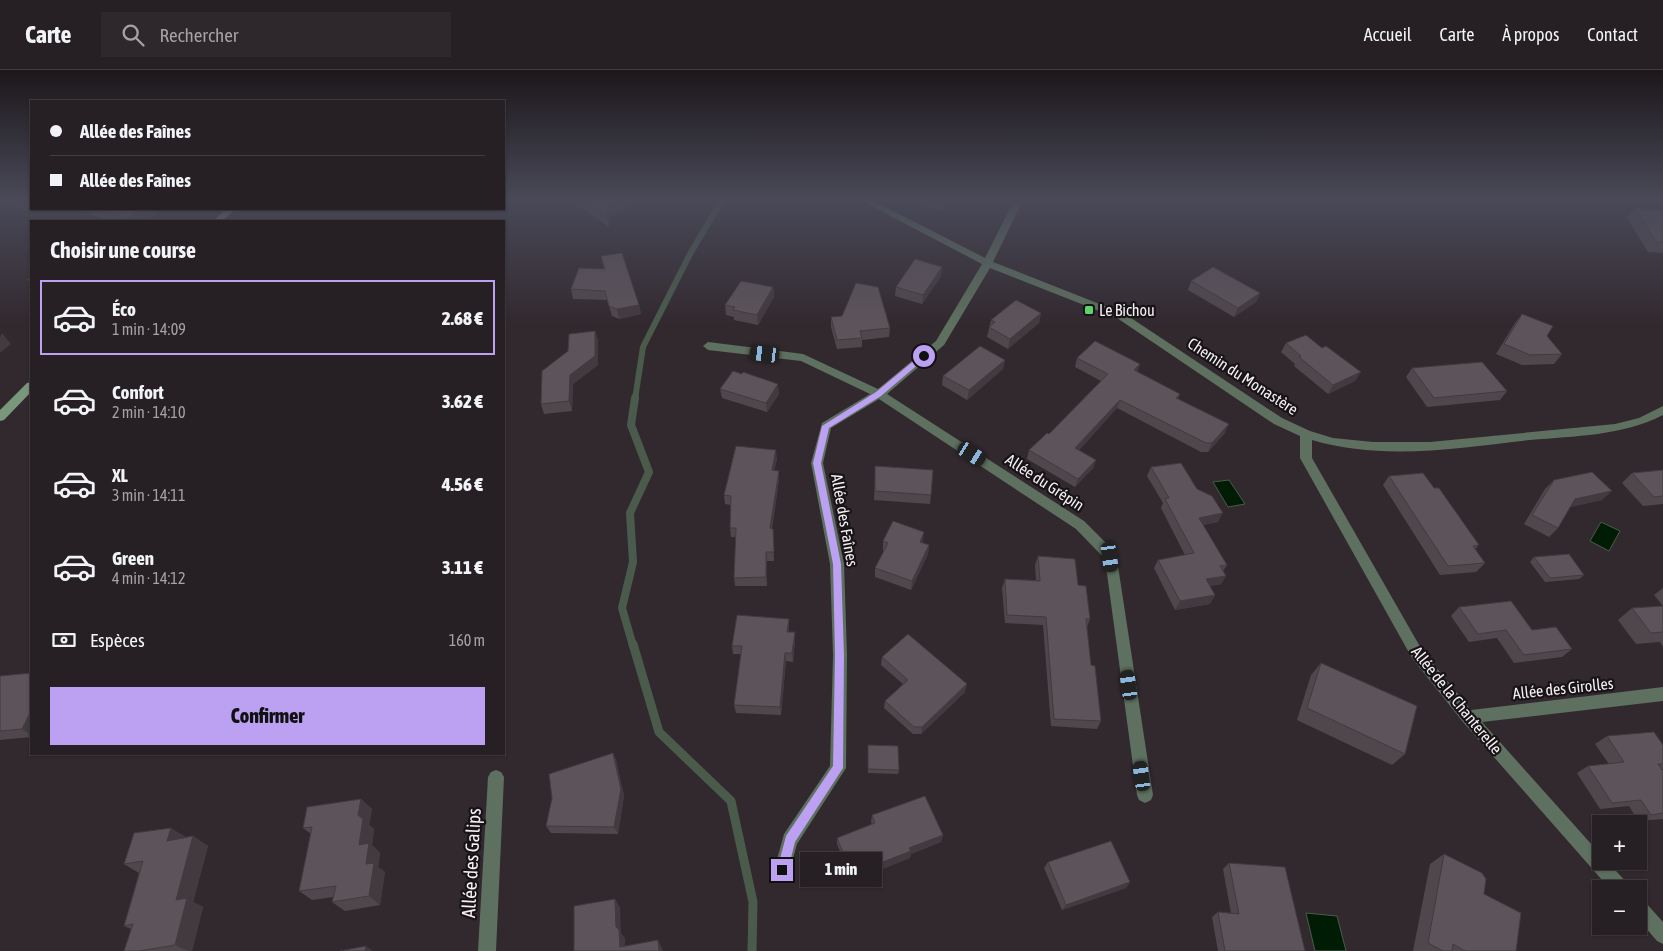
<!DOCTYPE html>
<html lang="fr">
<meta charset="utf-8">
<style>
body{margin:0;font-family:"Asap Condensed",sans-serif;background:#2e272b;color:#f1f3f6;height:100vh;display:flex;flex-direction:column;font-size:19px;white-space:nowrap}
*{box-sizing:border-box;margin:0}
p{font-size:16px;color:#a4a2a6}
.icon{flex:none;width:28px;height:28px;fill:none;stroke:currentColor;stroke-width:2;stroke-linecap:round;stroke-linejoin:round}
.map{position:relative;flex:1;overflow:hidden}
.sheet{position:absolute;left:30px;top:150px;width:475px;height:535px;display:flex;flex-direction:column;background:#261f23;border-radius:0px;box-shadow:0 1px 4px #0004,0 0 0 1px #423d41}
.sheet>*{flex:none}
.top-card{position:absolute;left:30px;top:30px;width:475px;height:110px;border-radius:0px;box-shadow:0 1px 4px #0004,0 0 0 1px #423d41;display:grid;align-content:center;height:110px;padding:0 20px;background:#261f23}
.controls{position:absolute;left:1592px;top:745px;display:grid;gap:10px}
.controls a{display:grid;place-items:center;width:55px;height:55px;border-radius:0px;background:#261f23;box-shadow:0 1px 4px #0004,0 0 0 1px #423d41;font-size:25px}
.end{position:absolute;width:22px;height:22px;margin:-11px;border:6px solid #bca0f2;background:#111;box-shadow:0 0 0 2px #111}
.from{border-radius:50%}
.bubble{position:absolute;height:35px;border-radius:0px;background:#261f23;box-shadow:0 1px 4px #0004,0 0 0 1px #423d41;font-size:16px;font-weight:800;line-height:35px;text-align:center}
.car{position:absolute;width:15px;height:30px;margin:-15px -8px;border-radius:6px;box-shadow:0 0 4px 1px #0007;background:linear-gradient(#222 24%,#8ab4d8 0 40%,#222 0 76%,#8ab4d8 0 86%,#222 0)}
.top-card b{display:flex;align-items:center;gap:18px;height:48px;font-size:19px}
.top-card b+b{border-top:1px solid #423d41}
.top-card i{width:12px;height:12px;background:#f1f3f6}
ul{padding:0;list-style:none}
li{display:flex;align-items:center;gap:15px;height:75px;margin:0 10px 8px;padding:0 10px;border:2px solid transparent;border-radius:0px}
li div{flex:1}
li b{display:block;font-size:19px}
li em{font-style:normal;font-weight:800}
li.on{border-color:#bca0f2}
li>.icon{width:45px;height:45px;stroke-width:1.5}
h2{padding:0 20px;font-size:22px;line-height:60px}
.pay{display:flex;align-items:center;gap:12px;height:55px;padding:0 20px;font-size:19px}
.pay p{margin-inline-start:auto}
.primary-button{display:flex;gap:10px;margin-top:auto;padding:10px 20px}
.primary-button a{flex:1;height:58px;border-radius:0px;background:#bca0f2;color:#111;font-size:20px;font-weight:800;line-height:58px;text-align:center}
header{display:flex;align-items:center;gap:30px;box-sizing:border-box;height:70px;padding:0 25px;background:#261f23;border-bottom:1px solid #423d41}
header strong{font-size:24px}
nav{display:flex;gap:28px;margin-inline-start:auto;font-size:18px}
.search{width:350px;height:45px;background:#2e272b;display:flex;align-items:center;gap:12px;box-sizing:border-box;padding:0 18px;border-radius:0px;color:#a4a2a6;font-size:19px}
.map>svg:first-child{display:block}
</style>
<header>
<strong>Carte</strong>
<div class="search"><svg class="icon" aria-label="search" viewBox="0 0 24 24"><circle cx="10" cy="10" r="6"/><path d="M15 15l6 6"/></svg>Rechercher</div>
<nav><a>Accueil</a><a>Carte</a><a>À propos</a><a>Contact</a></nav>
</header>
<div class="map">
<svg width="1663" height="881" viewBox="0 0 1663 881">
<rect width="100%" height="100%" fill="#32292f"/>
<g fill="#001c04" stroke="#4a5b4c">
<polygon points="1229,410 1245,434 1228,437 1213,412"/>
<polygon points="1601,452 1620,461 1609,481 1590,471"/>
<polygon points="1306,843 1337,846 1346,881 1315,881"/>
</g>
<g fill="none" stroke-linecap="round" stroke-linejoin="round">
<polyline stroke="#4a5b4c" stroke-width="6" points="635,329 643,277 690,184 722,130"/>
<polyline stroke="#4a5b4c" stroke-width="8" points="633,576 622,538 633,492 630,443 649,402 631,355 635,328"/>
<polyline stroke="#4a5b4c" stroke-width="9" points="633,574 659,662 731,731 753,832 752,881"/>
<g fill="#5e705f" fill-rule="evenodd">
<path d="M860,130H872L985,188L1014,130H1023L993,192L1125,244L1282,348L1310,361L1333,368L1373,372H1430L1615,354L1639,348L1663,336V345C1622,366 1575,366 1530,370C1459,378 1382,391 1312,370V388L1422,580L1471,640L1663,617V631L1482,652L1601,785V791H1607L1627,813L1629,819H1610L1463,652L1412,588L1300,388V366L1274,354L1117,248L990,198L944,275L887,324L1084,451L1116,483L1153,725L1151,730L1145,733L1139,730L1137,725L1105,489L1076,459L879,329L831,358L823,393L844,494L847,585L846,698L797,774L788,806L782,808L776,806L774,800L784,764L830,696L833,585L830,494L811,393L822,353L870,324L801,291L708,280L703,276L708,272L803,284L878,319L936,271L982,194Z"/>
<polygon points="496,700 501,702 504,707 496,881 478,881 488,707 491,702"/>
<polygon points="1639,830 1645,832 1663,852 1663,874 1657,871 1639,850"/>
</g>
<g fill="#79977b" fill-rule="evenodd">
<polygon points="226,139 236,139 222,151 213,151"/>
<polygon points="31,312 31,322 4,350 0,351 0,340 27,313"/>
</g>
</g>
<g fill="#50474d">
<polygon points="0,130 31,130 24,140 0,134"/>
<polygon points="569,130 642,130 642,131 609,148 609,157"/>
<polygon points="919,130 953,130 942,141 918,132"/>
<polygon points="1635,138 1663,141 1663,183 1648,182 1627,148"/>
<polygon points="85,139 157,139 159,142 145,151 111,151 90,145"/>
<polygon points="601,186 639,235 641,244 619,249 612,246 607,230 573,229 571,219 604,199"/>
<polygon points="941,206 922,234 895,226 896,217"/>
<polygon points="1191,211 1260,223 1256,232 1234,247 1188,220"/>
<polygon points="773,217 774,227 758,255 734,250 734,247 726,245 725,235"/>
<polygon points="1041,243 1039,253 1008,279 987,267 991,250"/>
<polygon points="1522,244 1547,266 1562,284 1554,294 1522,295 1496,284 1515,253"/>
<polygon points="831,247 890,258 889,267 862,270 862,277 837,279 831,257"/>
<polygon points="595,261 598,271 598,295 573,314 572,341 544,344 541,334"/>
<polygon points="1286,273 1355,311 1328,324 1294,296 1295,294 1281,282"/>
<polygon points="1077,288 1140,294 1137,302 1180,324 1178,328 1225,363 1208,382 1201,382 1117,338 1079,380 1096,390 1093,398 1075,417 1027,389 1029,380 1049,364 1101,311 1075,297"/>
<polygon points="1005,290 1003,299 967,330 942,315 943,306"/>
<polygon points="1412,298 1507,321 1500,330 1427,337 1406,307"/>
<polygon points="720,319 779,324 767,342 722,328"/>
<polygon points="777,389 774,401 779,401 779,410 772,459 773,459 774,491 767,491 767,516 735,516 734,508 736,467 731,467 730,458 731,435 725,434 724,425"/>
<polygon points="1151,397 1197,419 1218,452 1203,455 1227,495 1223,501 1226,506 1221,514 1210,516 1215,525 1210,534 1175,540 1154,498 1158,490 1185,485 1161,438 1163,433 1147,406"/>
<polygon points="1663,400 1663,434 1643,436 1622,413 1632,403"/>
<polygon points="875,405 931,425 930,434 874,430"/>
<polygon points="1389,406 1434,418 1479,475 1475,479 1485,493 1476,502 1440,505 1383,415"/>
<polygon points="1554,410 1602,430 1570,437 1558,458 1549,467 1524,454 1545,419"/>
<polygon points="883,471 923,471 922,473 929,475 928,484 911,520 875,507 875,498 884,481 883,480"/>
<polygon points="1038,486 1078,515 1090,549 1087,557 1091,595 1101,651 1097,659 1051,656 1043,555 1005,553 1002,518 1005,509 1036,510 1035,495"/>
<polygon points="1534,487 1584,505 1579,509 1545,512 1530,492"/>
<polygon points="1663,518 1663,536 1654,525"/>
<polygon points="1663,536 1663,577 1660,572 1636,574 1618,550 1632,538"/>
<polygon points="1459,537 1532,560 1572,579 1562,587 1514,593 1497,568 1469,572 1451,546"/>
<polygon points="789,549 789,562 795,570 793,592 786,591 781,645 736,643 734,635 741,584 733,584 732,576"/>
<polygon points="882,587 965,622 921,664 913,664 884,638 885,631 903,614 881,595"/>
<polygon points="1321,593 1405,684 1392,695 1297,650 1311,605"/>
<polygon points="31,603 31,667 0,670 0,606"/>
<polygon points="1607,666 1663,675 1663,699 1662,699 1663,701 1663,749 1638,751 1629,736 1600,739 1577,703 1588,696 1609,694 1595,674"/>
<polygon points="868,679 899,700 898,704 868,703"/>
<polygon points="613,683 616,690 624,726 618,764 551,763 546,756"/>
<polygon points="361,729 372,739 369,755 374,759 372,775 380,783 378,797 385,802 380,835 345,841 332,832 334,827 312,830 299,821 311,764 303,758"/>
<polygon points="872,745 943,765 941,772 911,784 910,788 852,811 837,774 837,768 872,754 871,752"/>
<polygon points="193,766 208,776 193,832 203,837 192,881 124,881 131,859 124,856 139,803 124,794 186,768"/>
<polygon points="1444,784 1484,824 1516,881 1413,881 1430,794"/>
<polygon points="1048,792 1130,812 1126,818 1062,840 1044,798"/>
<polygon points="1229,793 1305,881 1218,881 1212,847 1218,842 1231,843 1223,799"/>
</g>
<g fill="#413a3f">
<polygon points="16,130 31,130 31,135 24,140"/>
<polygon points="622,130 642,131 609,148 609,157 607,147 607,138"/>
<polygon points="945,130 953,130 942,141 943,132"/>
<polygon points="143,139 157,139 159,142 145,151 130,151 128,148"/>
<polygon points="381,139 389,139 382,142"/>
<polygon points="942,197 941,206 922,234 923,225"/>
<polygon points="773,217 774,227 758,255 757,245"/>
<polygon points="1260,223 1256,232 1234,247 1238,238"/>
<polygon points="639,235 641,244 619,249 617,239"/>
<polygon points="1041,243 1039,253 1008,279 1010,269"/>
<polygon points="595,261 598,271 598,295 573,314 572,341 569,331 570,305"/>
<polygon points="2,263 11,274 0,283 0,267"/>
<polygon points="1005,290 1003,299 967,330 969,320"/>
<polygon points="1140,294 1137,303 1134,300"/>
<polygon points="1361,302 1355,311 1328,324 1333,315"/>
<polygon points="778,314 779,324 767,342 766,333"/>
<polygon points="1120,330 1117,338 1073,387 1075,378"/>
<polygon points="1229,354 1225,363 1208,382 1212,373"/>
<polygon points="776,380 777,389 772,409 772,400"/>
<polygon points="1096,390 1093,398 1075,417 1078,409"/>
<polygon points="779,401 779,410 770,467 770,458"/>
<polygon points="1612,421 1602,430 1566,438 1575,429"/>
<polygon points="1223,443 1218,452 1194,457 1199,448"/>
<polygon points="924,462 923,471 919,481 920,472"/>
<polygon points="929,475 928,484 911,520 912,511"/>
<polygon points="766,482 767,491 767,516 766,507"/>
<polygon points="1226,506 1221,514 1201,518 1206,509"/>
<polygon points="1215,525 1210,534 1175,540 1180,531"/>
<polygon points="789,549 789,557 788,570 787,562"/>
<polygon points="795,562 795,570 793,592 792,583"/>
<polygon points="785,583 786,591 781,645 780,637"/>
<polygon points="967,614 965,622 921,664 922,657"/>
<polygon points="31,641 31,665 22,659"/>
<polygon points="613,683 616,690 624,726 618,764 614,757"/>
<polygon points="361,729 372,739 369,755 374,759 372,775 380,783 378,797 385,802 380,835 369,826 366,794 359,775 358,745"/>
<polygon points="171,758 186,767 167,771"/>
<polygon points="943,765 941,772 911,784 910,788 852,811 852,804 909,778"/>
<polygon points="193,766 208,776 193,832 203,837 192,881 188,881 175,875 176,830"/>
<polygon points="1130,812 1126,818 1062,840 1066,835"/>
<polygon points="615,829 620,837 621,863 625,868 625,881 620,877 616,857"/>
<polygon points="658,870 662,878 663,881 659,881"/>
<polygon points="366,876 373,881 365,881"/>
</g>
<g fill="#5d535a" stroke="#413a3f">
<polygon points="581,130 622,130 607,138 607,147"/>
<polygon points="1635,138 1663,141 1663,172 1656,172"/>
<polygon points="94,139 143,139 128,148"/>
<polygon points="622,183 639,235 617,239 609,236 605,221 571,219 579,198 605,199 601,186"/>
<polygon points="915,189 942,197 923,225 896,217"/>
<polygon points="1213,197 1260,223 1238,238 1191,211"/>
<polygon points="31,207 31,211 27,210"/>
<polygon points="741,211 773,217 757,245 733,240 735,237 725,235"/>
<polygon points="856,213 878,217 890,258 860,261 862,268 837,270 831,247 842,246"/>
<polygon points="1016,230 1041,243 1010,269 989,257 995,252 991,250"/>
<polygon points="1522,244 1553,256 1547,266 1562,284 1530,285 1504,274"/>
<polygon points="595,261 595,286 570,305 569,331 541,334 542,301 568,281 569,264"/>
<polygon points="1306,265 1322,278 1326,276 1361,302 1333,315 1299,287 1301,286 1286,273"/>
<polygon points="1095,271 1140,294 1134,300 1180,324 1176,328 1229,354 1212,373 1206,373 1120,330 1075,378 1096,390 1078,409 1029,380 1047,363 1049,364 1108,304 1077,288"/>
<polygon points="980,276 1005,290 969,320 943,306"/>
<polygon points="1482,292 1507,321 1434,328 1412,298"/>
<polygon points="733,301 742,304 743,302 778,314 766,333 720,319"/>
<polygon points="736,376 776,380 772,400 779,401 770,458 773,459 774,482 766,482 766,507 734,508 736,458 730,458 731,426 724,425"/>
<polygon points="1181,393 1197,419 1212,426 1223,443 1199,448 1227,495 1220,496 1226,506 1206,509 1215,525 1180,531 1158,490 1194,483 1165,429 1169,428 1151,397"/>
<polygon points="875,396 933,400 931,425 875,421"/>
<polygon points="1663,400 1663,426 1654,427 1632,403"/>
<polygon points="1592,402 1612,421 1575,429 1558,458 1532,445 1554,410"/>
<polygon points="1423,403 1434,418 1439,418 1479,475 1473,476 1485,493 1448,496 1389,406"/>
<polygon points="893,451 924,462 920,472 929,475 912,511 875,498 888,473 883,471"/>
<polygon points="1569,484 1584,505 1550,508 1534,487"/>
<polygon points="1038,486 1075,489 1078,515 1086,516 1090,549 1086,549 1091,595 1095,596 1101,651 1054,649 1046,547 1007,545 1005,509 1040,511"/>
<polygon points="1511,531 1532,560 1556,557 1572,579 1524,585 1506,560 1478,564 1459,537"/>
<polygon points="1663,536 1663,562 1651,563 1632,538"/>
<polygon points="737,545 789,549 787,562 795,562 792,583 785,583 780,637 734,635 742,576 732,576"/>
<polygon points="908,564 967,614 922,657 914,657 885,631 908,610 882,587"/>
<polygon points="1321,593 1417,636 1405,684 1307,638"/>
<polygon points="31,603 31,641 22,659 0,661 0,606"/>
<polygon points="1654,662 1663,675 1663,694 1658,694 1663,701 1663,743 1651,745 1641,730 1612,733 1588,696 1624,692 1607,666"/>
<polygon points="868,675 898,676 899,700 868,699"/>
<polygon points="613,683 621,719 614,757 546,756 552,728 549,704"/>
<polygon points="925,726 943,765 909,778 911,781 852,804 837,768 875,753 872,745"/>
<polygon points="361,729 358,745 363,749 359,775 369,773 366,794 374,793 369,826 332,832 336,816 299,821 312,757 303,758 307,737"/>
<polygon points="171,758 167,771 193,766 176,830 187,828 175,875 139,881 124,881 133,854 124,856 143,791 124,794 134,763"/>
<polygon points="1111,771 1130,812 1066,835 1048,792"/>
<polygon points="1444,784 1482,803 1486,809 1484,824 1521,843 1516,881 1465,881 1453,874 1452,881 1443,881 1428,873"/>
<polygon points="1229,793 1285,797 1305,881 1225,881 1218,842 1239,844"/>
<polygon points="615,829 616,857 619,860 620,877 658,870 659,881 574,881 574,836"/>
<polygon points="366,876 365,881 340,881"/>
</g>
<linearGradient id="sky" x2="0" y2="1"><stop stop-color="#1c171a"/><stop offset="0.51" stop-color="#494958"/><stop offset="1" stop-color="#494958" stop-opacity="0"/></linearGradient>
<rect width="1663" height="254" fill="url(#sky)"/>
<polygon fill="#bca0f2" points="922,284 928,286 881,326 829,358 821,393 841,494 844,585 843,698 795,772 788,800 786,804 782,805 779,804 777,800 786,766 833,696 835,585 833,494 813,393 822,356 876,322"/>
<rect fill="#5ad56e" stroke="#171316" stroke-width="2" x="1084" y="235" width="10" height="10" rx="2.5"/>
<g text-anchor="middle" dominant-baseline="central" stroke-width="4.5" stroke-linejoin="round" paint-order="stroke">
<g font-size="16" fill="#f5eff3" stroke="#171316" text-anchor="start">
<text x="1099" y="240">Le Bichou</text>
</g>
<g font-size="16" fill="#f5eff3" stroke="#171316">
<text transform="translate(1243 306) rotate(33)">Chemin du Monastère</text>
<text transform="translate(1045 412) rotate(33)">Allée du Grépin</text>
<text transform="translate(845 450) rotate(80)">Allée des Faînes</text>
<text transform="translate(1563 618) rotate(-6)">Allée des Girolles</text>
<text transform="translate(1457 630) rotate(51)">Allée de la Chanterelle</text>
</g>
<g font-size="19" fill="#f5eff3" stroke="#171316">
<text transform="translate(471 793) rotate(-87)">Allée des Galips</text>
</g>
</g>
</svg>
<div class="controls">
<a>+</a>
<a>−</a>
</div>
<i class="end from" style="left:924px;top:286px"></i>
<i class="end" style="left:782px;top:800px"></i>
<div class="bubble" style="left:800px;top:782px;width:82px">1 min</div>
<i class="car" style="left:765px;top:284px;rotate:277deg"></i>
<i class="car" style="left:972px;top:384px;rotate:123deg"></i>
<i class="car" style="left:1110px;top:487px;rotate:172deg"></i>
<i class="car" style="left:1129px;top:615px;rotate:352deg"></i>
<i class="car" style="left:1142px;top:706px;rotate:352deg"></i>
<div class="top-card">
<b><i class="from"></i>Allée des Faînes</b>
<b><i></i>Allée des Faînes</b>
</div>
<section class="sheet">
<h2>Choisir une course</h2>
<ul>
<li class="on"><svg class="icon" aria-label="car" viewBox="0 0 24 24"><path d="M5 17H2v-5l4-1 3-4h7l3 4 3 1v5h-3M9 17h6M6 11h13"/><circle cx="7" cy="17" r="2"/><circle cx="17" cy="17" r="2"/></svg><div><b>Éco</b><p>1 min · 14:09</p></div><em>2.68 €</em></li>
<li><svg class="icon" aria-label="car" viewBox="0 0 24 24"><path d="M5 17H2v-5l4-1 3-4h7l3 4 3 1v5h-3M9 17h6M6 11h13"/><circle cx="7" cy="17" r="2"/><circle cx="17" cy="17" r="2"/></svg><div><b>Confort</b><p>2 min · 14:10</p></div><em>3.62 €</em></li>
<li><svg class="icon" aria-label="car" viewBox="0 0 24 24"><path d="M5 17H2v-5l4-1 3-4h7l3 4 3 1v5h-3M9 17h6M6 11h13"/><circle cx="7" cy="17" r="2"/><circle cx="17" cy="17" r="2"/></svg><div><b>XL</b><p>3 min · 14:11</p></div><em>4.56 €</em></li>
<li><svg class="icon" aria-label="car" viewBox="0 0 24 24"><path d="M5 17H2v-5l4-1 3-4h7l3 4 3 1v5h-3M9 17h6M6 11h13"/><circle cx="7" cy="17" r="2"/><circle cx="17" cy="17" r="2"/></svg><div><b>Green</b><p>4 min · 14:12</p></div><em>3.11 €</em></li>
</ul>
<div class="pay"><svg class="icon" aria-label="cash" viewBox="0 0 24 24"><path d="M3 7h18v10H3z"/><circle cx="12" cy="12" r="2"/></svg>Espèces<p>160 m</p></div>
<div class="primary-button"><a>Confirmer</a></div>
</section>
</div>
